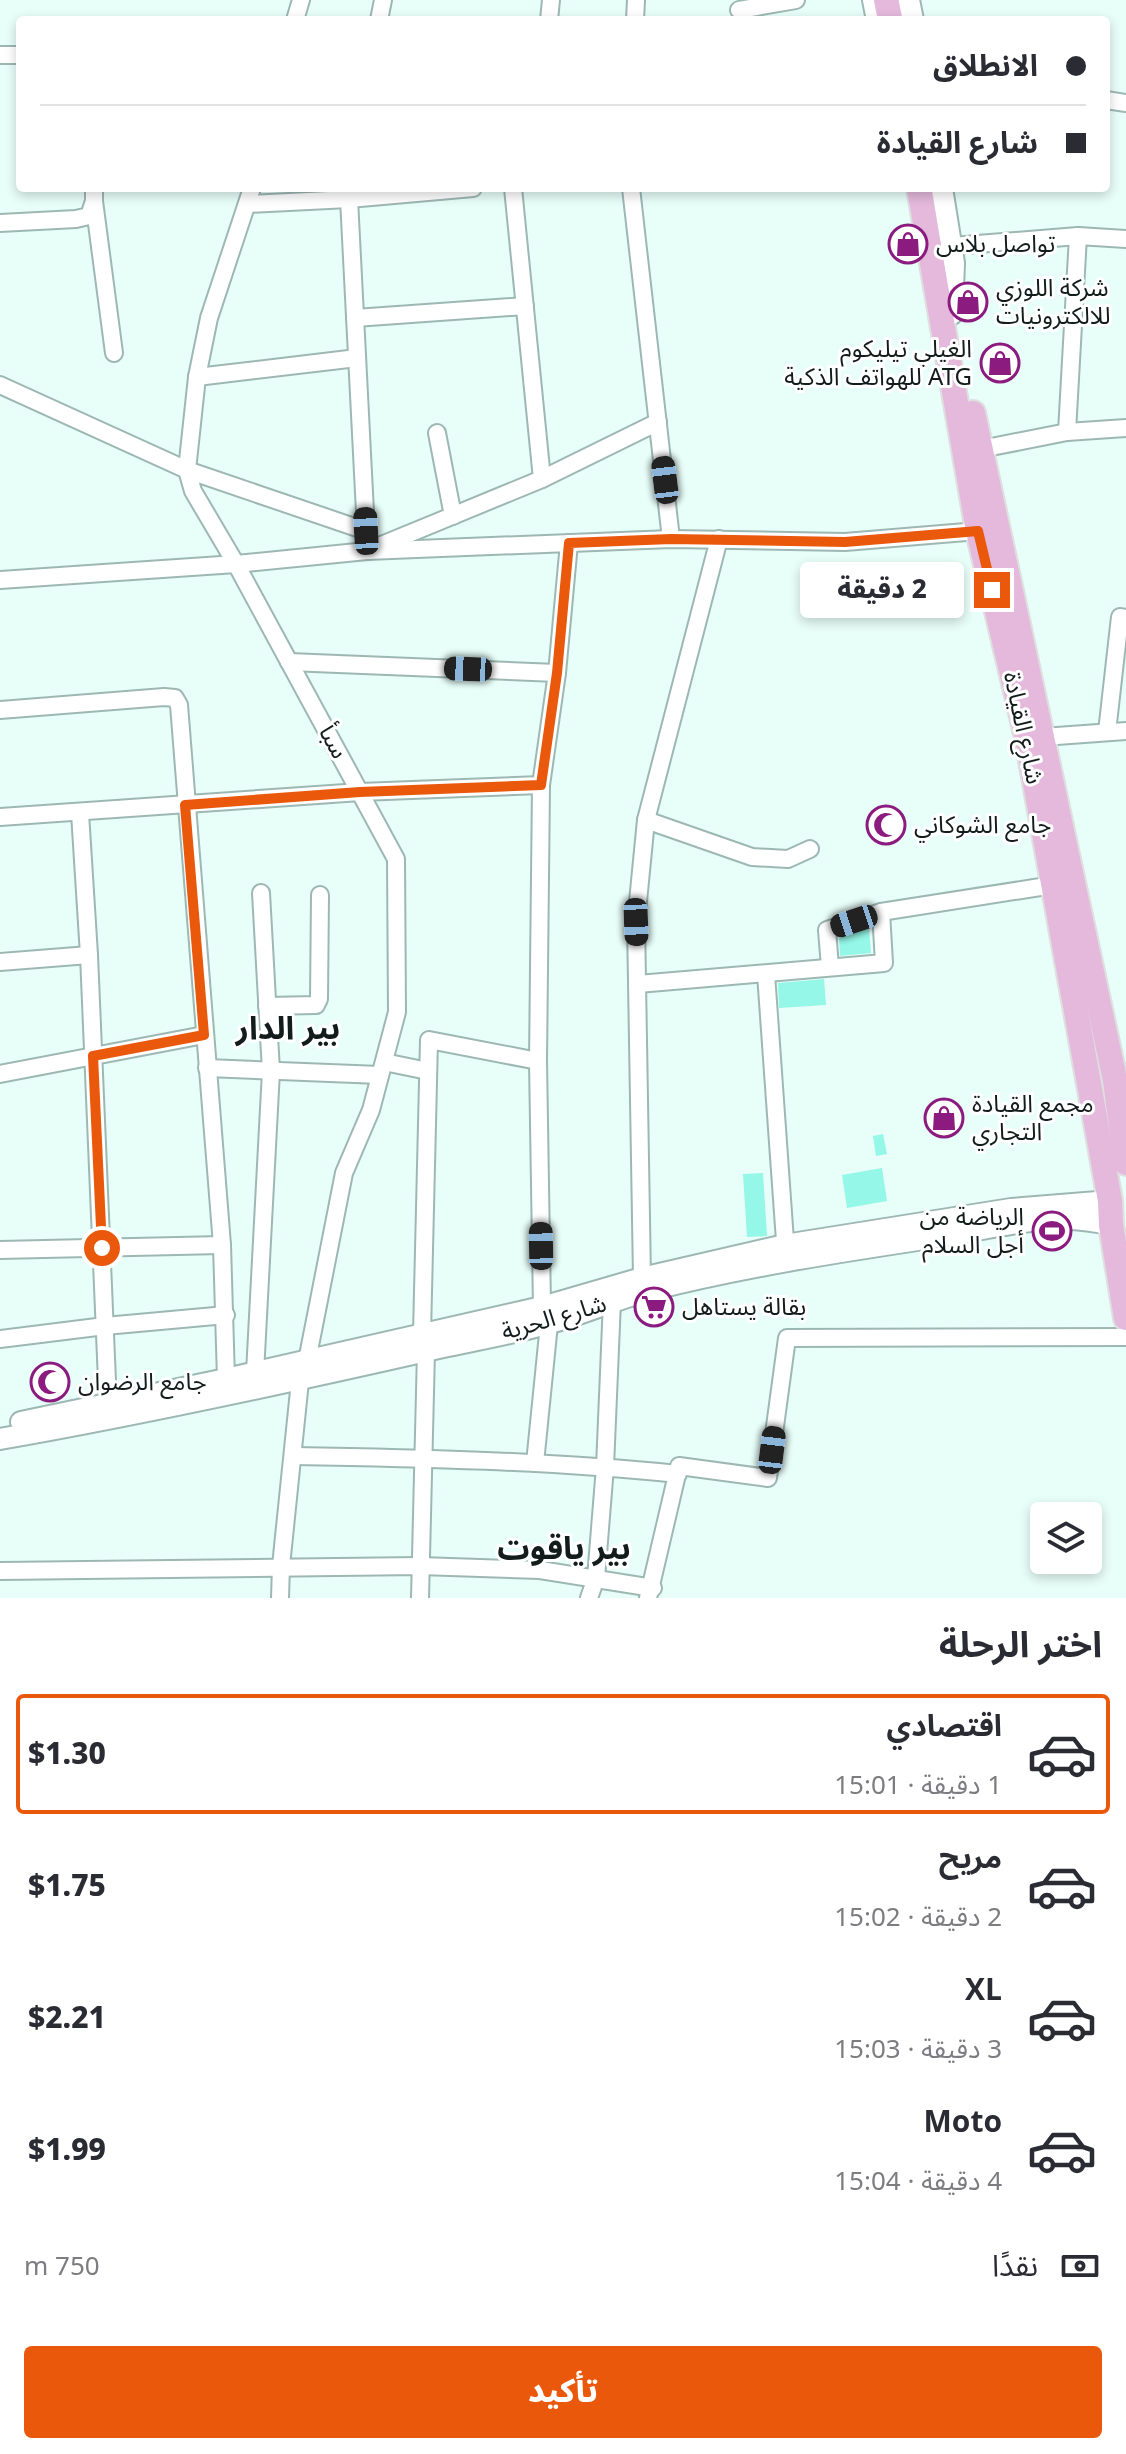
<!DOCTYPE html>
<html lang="ar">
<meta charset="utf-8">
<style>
body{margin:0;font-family:Georgia,"Noto Sans Arabic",serif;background:#f2f2f3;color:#2b2b33;direction:rtl;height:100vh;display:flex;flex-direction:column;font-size:30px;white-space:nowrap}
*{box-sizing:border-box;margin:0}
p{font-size:26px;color:#7c7c81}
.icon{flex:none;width:44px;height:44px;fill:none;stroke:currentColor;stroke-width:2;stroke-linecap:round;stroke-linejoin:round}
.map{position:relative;height:1598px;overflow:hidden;direction:ltr}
.sheet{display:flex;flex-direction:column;background:#fff;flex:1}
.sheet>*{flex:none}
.guide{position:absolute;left:16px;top:16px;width:1094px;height:176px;border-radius:8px;box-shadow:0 4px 12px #0003;direction:rtl;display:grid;align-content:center;height:176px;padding:0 24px;background:#fff}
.buttons{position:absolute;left:1030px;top:1502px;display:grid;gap:16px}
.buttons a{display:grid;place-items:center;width:72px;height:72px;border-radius:8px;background:#fff;box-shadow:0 4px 12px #0003;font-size:40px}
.end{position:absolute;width:36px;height:36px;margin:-18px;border:10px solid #ea580c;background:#fff;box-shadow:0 0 0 4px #fff}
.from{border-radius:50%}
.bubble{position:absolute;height:56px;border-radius:8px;background:#fff;box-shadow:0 4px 12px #0003;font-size:26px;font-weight:800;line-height:56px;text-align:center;direction:rtl}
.car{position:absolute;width:24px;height:48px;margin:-24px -12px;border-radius:10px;box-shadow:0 0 6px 2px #0007;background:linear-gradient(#222 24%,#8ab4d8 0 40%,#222 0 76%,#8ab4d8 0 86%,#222 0)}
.guide b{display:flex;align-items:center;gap:28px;height:76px;font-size:30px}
.guide b+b{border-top:2px solid #e1e1e2}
.guide i{width:20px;height:20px;background:#2b2b33}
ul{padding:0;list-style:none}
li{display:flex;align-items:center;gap:24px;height:120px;margin:0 16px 12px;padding:0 8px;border:4px solid transparent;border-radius:8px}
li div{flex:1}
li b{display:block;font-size:30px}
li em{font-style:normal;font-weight:800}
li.selected{border-color:#ea580c}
li>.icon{width:72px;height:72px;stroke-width:1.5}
h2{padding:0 24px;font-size:36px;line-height:96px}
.pay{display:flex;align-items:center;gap:20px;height:88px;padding:0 24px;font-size:30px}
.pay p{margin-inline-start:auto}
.action{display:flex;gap:16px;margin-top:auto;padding:16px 24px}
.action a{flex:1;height:92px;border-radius:8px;background:#ea580c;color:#fff;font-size:32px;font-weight:800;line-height:92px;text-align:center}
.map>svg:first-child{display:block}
</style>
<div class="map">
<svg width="1126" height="1598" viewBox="0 0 1126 1598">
<rect width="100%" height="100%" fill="#e8fef9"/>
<g fill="#94f7e7">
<polygon points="869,928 871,953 840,956 839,938"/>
<polygon points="824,979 826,1005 779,1008 778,983"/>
<polygon points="883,1134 887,1154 876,1156 873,1136"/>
<polygon points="882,1168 887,1201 847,1208 842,1175"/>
<polygon points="763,1173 767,1236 747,1237 743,1174"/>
</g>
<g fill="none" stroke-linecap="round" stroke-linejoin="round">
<g stroke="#9db8b3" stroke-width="20">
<g id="minor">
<polyline points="739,10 796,0"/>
<polyline points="295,20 301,0"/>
<polyline points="379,20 383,0"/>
<polyline points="549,20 551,0"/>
<polyline points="635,20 636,0"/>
<polyline points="0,55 20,55"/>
<polyline points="1106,100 1126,103"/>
<polyline points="252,188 209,318 197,377 187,470 193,491 236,564 396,859 397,1012 371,1110 344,1173 307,1361"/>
<polyline points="351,188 349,199 367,551 542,479 658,422"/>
<polyline points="513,188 542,479"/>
<polyline points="631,188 671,539"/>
<polyline points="94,201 114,353"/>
<polyline points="248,204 349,199 473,188"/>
<polyline points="0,223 76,219 89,216 94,201 94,188"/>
<polyline points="952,246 1078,236 1126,239"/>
<polyline points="355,318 525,306"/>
<polyline points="197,377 357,358"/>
<polyline points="0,385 187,470 366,531"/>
<polyline points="1067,432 1078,236"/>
<polyline points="437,433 453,516"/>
<polyline points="981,449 1067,432 1126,428"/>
<polyline points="0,580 236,564 367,551 671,539 845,542 978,531"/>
<polyline points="289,662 557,673"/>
<polyline points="0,710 164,697 175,698 179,705 222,1245 226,1379"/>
<polyline points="1107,732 1120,617 1126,618"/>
<polyline points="1043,737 1126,731"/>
<polyline points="80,813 89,955 108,1405"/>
<polyline points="0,817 360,792 541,785"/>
<polyline points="646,820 752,857 788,859 810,849"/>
<polyline points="0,962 89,955"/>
<polyline points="830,967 827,930 881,912 1053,885"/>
<polyline points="766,974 786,1255"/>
<polyline points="638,984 884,963 881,912"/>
<polyline points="267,1006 316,1005 319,999 320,895"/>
<polyline points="384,1062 428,1071"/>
<polyline points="207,1068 380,1075"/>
<polyline points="0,1074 204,1035"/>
<polyline points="0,1250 222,1245"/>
<polyline points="642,1278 636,922 646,820 719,539"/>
<polyline points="542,1307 538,1061 541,785 557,673 569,543"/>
<polyline points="422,1334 429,1040 538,1061"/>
<polyline points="0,1339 105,1326 226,1315"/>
<polyline points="255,1373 271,1071 261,893"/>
<path d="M293,1456C421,1458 550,1461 678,1474"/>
<polyline points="535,1463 549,1324"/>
<polyline points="0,1571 420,1566 540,1570 653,1588"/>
<polyline points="280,1598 281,1566 300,1381"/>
<polyline points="420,1598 426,1351"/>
<polyline points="589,1598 596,1578 605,1467 612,1301"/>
<polyline points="648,1598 679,1466 768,1478 787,1338 1126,1337"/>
</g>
</g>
<g stroke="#9db8b3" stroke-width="24">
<g id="tertiary">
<polyline points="873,0 877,20"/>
<polyline points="909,0 913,20"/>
<polyline points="942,188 954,263 952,314"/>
<polyline points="21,1422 226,1379 542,1307 642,1278 785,1245 1011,1209 1110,1201"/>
<path d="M0,1439C143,1414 285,1383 426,1351C467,1341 509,1335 550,1323C582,1314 614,1300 647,1291C745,1266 844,1251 944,1236C999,1227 1055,1210 1111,1225"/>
</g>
</g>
<g stroke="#dedfdf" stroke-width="28">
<g id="primary">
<polyline points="886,0 890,20"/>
<polyline points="919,188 978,531 1027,738 1110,1201 1111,1225 1126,1318"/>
<polyline points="973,413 1115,1080 1126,1163"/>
</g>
</g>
<use href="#minor" stroke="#fff" stroke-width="16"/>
<use href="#tertiary" stroke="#fff" stroke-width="20"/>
<use href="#primary" stroke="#e4b9dc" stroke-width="24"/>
</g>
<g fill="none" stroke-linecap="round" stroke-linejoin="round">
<polyline stroke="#ea580c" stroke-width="10" points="102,1248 93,1056 204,1035 185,805 360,792 541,785 557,673 569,543 671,539 845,542 978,531 992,590"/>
</g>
<defs>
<g id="shop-ring" transform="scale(2)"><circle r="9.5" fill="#fff" stroke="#8b1b7e" stroke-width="1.5"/><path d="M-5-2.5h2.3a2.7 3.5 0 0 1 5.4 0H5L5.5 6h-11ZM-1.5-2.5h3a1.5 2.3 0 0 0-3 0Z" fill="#8b1b7e"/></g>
<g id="mosque-ring" transform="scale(2)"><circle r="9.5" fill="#fff" stroke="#8b1b7e" stroke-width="1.5"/><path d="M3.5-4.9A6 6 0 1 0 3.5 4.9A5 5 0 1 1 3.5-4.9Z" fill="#8b1b7e"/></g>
<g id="stadium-ring" transform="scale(2)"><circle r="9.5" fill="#fff" stroke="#8b1b7e" stroke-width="1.5"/><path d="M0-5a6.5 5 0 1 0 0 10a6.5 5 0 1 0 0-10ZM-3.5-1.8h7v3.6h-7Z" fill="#8b1b7e"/></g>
<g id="supermarket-ring" transform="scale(2)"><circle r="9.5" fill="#fff" stroke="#8b1b7e" stroke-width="1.5"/><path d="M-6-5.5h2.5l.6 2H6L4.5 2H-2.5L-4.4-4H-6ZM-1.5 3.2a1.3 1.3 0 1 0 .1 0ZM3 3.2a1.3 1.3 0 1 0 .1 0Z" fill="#8b1b7e"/></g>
</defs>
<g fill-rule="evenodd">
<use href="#shop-ring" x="908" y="244"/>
<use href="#shop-ring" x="968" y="302"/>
<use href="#shop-ring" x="1000" y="363"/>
<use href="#mosque-ring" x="886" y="825"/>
<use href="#shop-ring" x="944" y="1118"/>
<use href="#stadium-ring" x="1052" y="1231"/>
<use href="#supermarket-ring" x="654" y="1307"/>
<use href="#mosque-ring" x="50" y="1382"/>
</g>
<g text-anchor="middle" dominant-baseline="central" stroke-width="6" stroke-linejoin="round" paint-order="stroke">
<g font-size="24" fill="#121c1a" stroke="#fff" text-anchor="start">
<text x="936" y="244">تواصل بلاس</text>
<text x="996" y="288">شركة اللوزي<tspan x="996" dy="28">للالكترونيات</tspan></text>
<text x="972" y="349" text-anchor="end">الغيلي تيليكوم<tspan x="972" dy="28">للهواتف الذكية ATG</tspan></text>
<text x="914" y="825">جامع الشوكاني</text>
<text x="972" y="1104">مجمع القيادة<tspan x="972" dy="28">التجاري</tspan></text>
<text x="1024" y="1217" text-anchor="end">الرياضة من<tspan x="1024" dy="28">أجل السلام</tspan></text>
<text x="682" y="1307">بقالة يستاهل</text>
<text x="78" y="1382">جامع الرضوان</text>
</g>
<g font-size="24" fill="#121c1a" stroke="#fff">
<text transform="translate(1023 728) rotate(78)">شارع القيادة</text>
<text transform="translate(333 742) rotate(61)">سبأ</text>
<text transform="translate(554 1318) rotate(-16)">شارع الحرية</text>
</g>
<g font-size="32" font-weight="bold" fill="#121c1a" stroke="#fff">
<text x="288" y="1029">بير الدار</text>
<text x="564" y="1549">بير ياقوت</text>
</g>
</g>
</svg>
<div class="buttons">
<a><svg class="icon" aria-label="layers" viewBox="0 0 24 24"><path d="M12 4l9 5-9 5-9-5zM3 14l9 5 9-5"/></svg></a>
</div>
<i class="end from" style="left:102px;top:1248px"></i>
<i class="end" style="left:992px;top:590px"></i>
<div class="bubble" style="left:800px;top:562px;width:164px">2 دقيقة</div>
<i class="car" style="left:665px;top:480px;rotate:353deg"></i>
<i class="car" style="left:366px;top:531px;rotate:357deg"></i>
<i class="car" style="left:468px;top:669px;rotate:272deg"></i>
<i class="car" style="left:854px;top:921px;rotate:252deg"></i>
<i class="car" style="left:636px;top:922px;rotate:178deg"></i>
<i class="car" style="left:541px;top:1246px;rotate:359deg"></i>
<i class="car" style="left:772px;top:1450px;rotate:7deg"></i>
<div class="guide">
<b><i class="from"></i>الانطلاق</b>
<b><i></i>شارع القيادة</b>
</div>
</div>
<section class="sheet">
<h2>اختر الرحلة</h2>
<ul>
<li class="selected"><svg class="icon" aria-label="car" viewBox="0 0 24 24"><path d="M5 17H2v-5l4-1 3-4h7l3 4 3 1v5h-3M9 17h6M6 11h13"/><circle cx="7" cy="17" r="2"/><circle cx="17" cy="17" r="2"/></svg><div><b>اقتصادي</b><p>1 دقيقة · 15:01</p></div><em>$1.30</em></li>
<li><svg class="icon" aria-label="car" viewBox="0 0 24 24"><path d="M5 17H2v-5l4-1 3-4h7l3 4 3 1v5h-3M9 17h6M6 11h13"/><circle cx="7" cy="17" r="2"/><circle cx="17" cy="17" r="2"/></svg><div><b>مريح</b><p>2 دقيقة · 15:02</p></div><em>$1.75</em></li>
<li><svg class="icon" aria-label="car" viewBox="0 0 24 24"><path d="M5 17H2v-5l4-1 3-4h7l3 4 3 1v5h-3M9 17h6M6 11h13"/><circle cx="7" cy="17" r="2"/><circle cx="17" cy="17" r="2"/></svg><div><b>XL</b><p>3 دقيقة · 15:03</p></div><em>$2.21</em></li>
<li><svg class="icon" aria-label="car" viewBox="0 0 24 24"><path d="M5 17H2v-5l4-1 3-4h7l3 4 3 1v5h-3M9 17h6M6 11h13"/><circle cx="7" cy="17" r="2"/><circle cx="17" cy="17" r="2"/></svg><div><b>Moto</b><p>4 دقيقة · 15:04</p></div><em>$1.99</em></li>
</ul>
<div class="pay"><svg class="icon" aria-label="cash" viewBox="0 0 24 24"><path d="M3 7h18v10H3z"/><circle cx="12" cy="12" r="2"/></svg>نقدًا<p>750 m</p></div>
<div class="action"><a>تأكيد</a></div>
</section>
